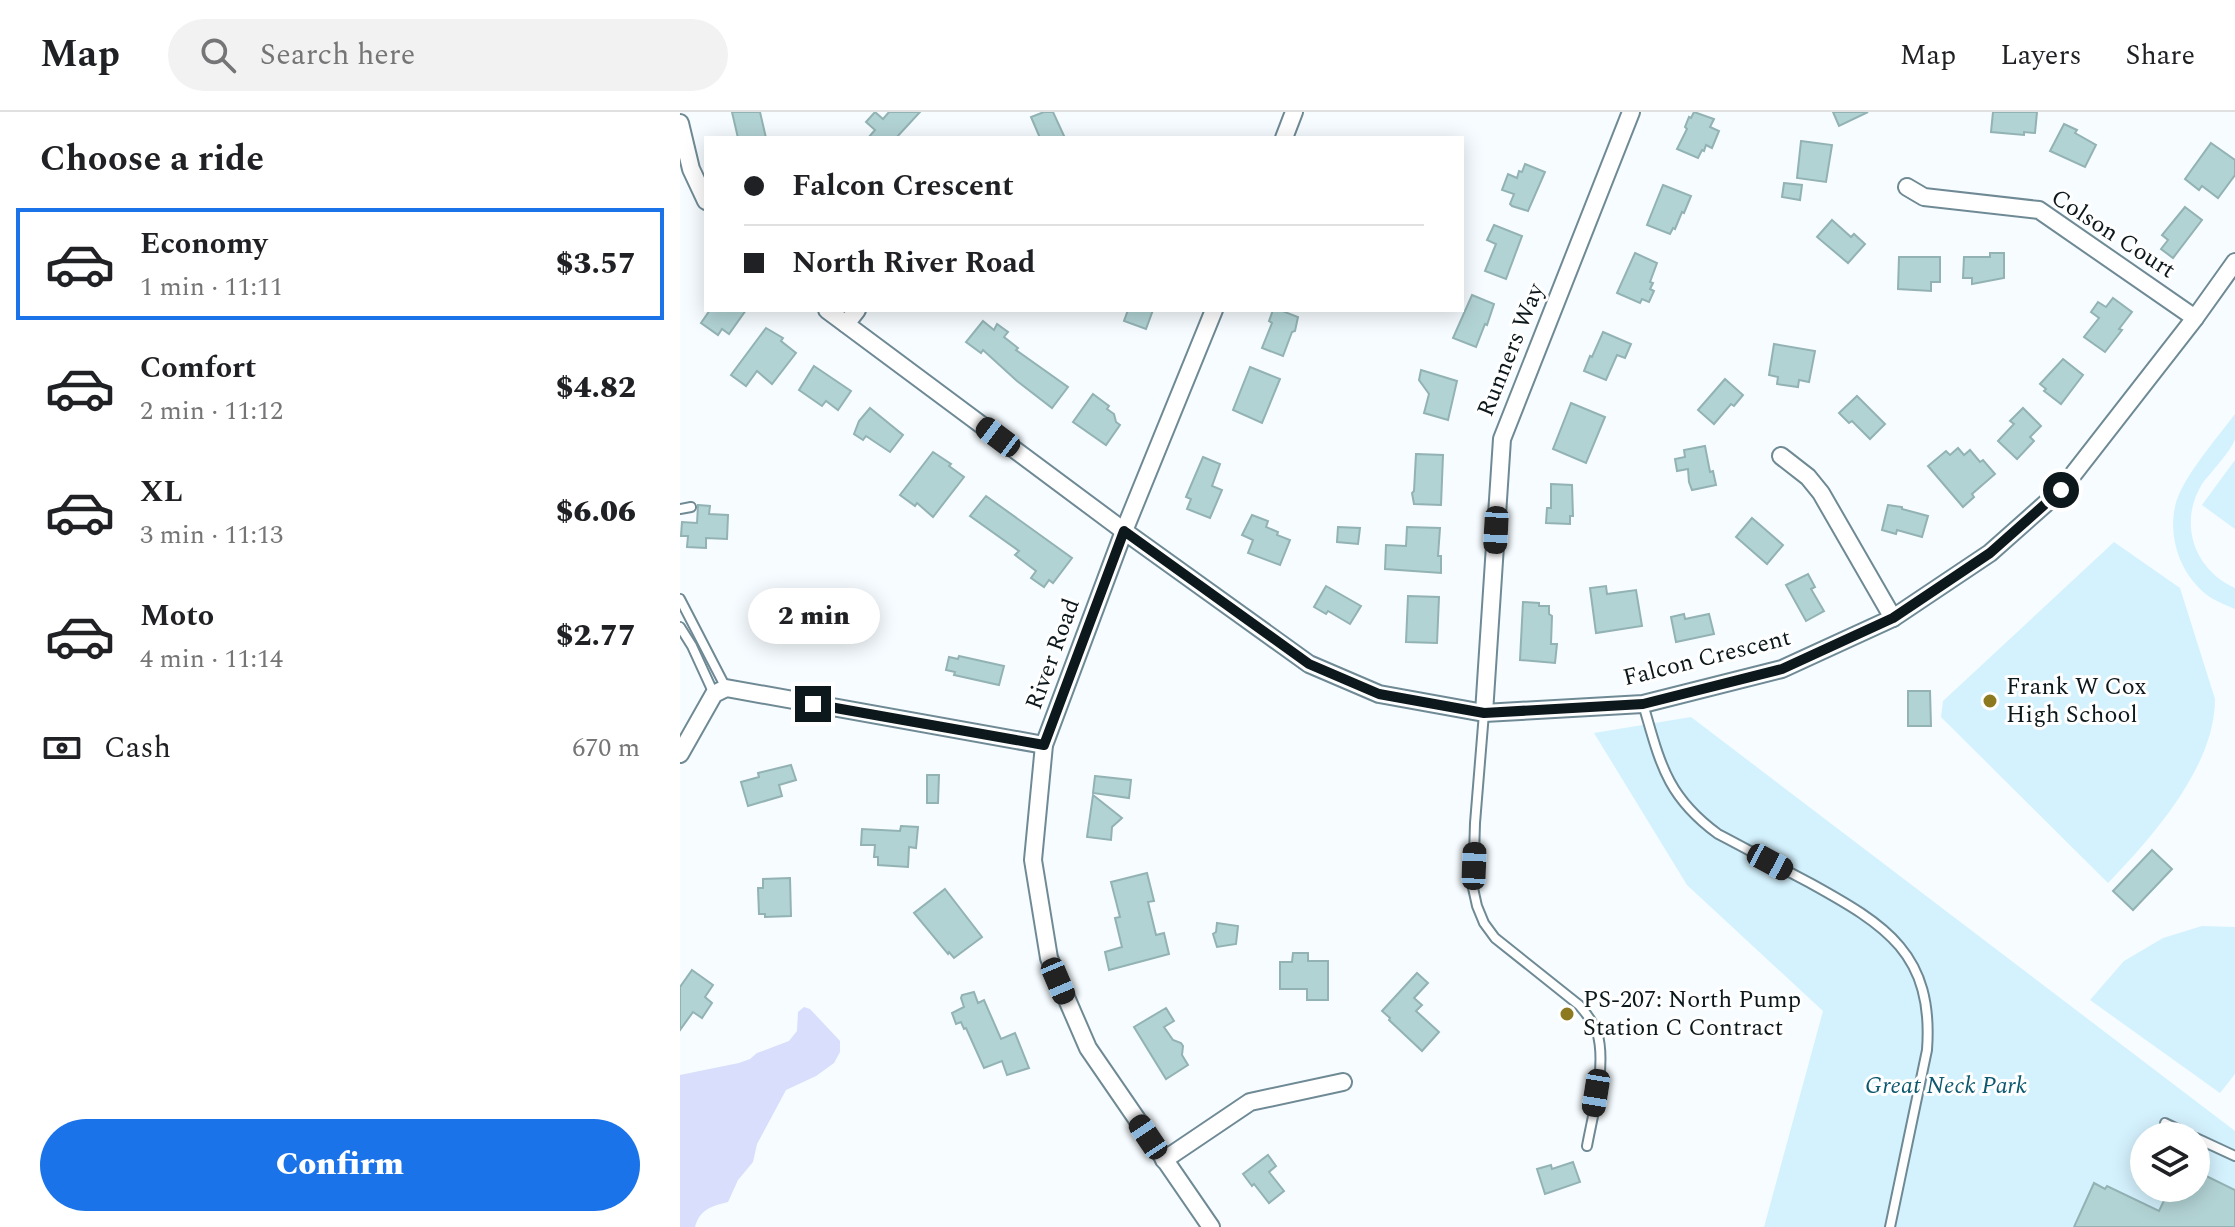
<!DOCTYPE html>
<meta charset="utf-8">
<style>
body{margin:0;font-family:Spectral,serif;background:#f2f2f2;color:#202124;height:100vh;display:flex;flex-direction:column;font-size:30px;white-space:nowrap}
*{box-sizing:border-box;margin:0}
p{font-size:26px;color:#757577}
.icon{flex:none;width:44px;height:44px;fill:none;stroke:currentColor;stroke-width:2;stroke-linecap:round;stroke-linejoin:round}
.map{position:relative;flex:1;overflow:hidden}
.sheet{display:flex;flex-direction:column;background:#fff;width:680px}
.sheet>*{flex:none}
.top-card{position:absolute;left:24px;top:24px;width:760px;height:176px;border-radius:0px;box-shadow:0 4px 20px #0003;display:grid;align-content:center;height:176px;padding:0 40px;background:#fff}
.buttons{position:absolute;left:1450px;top:1010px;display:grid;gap:16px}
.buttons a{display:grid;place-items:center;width:80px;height:80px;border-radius:50%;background:#fff;box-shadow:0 4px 20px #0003;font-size:40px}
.end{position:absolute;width:36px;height:36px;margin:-18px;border:10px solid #0d181c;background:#fff;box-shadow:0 0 0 4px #fff}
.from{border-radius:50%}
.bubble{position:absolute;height:56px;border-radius:28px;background:#fff;box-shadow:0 4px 20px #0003;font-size:26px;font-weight:800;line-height:56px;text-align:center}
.car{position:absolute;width:24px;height:48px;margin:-24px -12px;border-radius:10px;box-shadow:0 0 6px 2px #0007;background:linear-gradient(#222 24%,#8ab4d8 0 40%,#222 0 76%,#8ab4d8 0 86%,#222 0)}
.top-card b{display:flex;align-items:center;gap:28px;height:76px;font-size:30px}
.top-card b+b{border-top:2px solid #e0e0e0}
.top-card i{width:20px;height:20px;background:#202124}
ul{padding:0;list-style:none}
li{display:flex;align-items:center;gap:24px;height:112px;margin:0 16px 12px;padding:0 24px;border:4px solid transparent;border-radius:0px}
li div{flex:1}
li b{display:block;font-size:30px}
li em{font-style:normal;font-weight:800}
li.active{border-color:#1a73e8}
li>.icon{width:72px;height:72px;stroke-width:1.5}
h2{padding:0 40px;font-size:36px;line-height:96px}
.pay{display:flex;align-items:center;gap:20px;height:88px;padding:0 40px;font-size:30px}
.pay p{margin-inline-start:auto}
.cta{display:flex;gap:16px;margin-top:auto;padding:16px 40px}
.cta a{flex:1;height:92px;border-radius:48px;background:#1a73e8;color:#fff;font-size:32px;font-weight:800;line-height:92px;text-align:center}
header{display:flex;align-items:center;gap:48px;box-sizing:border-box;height:112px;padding:0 40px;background:#fff;border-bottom:2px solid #e0e0e0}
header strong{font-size:38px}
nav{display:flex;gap:44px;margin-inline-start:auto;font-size:28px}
.search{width:560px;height:72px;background:#f2f2f2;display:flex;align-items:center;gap:20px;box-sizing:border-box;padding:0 28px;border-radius:44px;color:#757577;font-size:30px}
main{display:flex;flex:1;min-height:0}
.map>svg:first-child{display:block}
</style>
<header>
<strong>Map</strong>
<div class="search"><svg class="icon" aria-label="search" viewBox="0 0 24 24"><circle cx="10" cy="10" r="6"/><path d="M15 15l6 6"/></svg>Search here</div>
<nav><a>Map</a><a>Layers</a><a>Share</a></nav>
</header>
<main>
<section class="sheet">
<h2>Choose a ride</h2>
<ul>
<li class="active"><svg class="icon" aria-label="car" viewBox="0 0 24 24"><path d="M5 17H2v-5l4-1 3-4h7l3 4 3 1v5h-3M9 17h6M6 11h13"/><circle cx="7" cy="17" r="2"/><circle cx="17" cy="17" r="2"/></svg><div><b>Economy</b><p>1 min · 11:11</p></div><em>$3.57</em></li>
<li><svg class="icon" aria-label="car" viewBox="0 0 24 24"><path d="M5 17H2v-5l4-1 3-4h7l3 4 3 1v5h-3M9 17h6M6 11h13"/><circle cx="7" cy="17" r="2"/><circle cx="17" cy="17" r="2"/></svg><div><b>Comfort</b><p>2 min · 11:12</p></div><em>$4.82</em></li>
<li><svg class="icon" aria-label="car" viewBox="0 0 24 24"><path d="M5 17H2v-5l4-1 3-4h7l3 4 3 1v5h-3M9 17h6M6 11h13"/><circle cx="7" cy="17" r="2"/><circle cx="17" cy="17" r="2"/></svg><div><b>XL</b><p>3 min · 11:13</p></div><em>$6.06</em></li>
<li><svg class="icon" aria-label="car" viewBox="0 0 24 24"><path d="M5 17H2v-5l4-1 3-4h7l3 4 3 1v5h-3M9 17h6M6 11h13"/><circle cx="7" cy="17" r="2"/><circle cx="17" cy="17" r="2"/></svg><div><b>Moto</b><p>4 min · 11:14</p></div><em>$2.77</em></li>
</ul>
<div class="pay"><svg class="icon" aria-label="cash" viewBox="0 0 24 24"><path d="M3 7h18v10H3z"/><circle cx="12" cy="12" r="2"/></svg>Cash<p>670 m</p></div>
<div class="cta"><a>Confirm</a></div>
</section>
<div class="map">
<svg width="1555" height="1115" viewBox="0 0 1555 1115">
<rect width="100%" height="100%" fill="#f6fcff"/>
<g fill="#d4f2fe" fill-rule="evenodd">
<path d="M1555,302C1555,309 1555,320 1555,327C1552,338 1530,361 1522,372C1498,411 1514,458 1555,476V497C1546,493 1535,489 1527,483C1501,463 1488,427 1495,395C1500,368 1538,325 1555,302Z"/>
<polygon points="1555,348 1555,417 1522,393"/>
<path d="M1434,430L1500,476L1535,587C1535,655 1472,725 1428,771L1261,605L1263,589Z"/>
<path d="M1011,605L1555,1019V1115H1084L1143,899L1007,773L914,621ZM1464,1024H1516V1076H1464Z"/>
<polygon points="1522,814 1555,815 1555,962 1540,981 1410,888 1444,849 1483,826"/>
</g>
<path fill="#d8defb" d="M124,895L130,897L160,929V940L154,951L136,964L106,978L77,1032L73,1050L58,1068L48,1090C32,1094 20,1097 15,1115H0V963L59,951L70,947L77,941L109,929L117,919L118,900Z"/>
<g fill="#b2d3d4" stroke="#92b2b3" stroke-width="2">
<polygon points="52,0 80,0 86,26 58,26"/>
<polygon points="195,0 203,7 209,0 240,0 216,26 188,26 195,18 186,10"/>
<polygon points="364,0 373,0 385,26 360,26 351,5"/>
<polygon points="1014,0 1034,7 1030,15 1039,19 1032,36 1026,33 1024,39 1022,38 1018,46 997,37 1007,17 1005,15 1009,5 1011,6"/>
<polygon points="1153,0 1188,0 1159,14"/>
<polygon points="1313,0 1357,0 1355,21 1344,20 1344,23 1311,20"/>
<polygon points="1384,12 1397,18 1395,21 1416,33 1405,55 1370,39"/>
<polygon points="1121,29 1152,33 1146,70 1117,66"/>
<polygon points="1531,31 1555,48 1555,63 1538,86 1522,74 1519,78 1505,67"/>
<polygon points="845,52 865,60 848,99 832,94 830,92 834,82 822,78 828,62 837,66 839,59 842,60"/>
<polygon points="1104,71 1122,73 1120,88 1102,85"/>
<polygon points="983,73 1011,84 1004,101 1002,100 995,117 993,116 990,122 967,113"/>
<polygon points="1505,95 1522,108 1493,146 1481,137 1488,128 1482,123"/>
<polygon points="1152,108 1171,125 1174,122 1185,132 1168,151 1137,125"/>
<polygon points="814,113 842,124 826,167 805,159 816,132 807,128"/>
<polygon points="955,141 977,151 970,170 973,171 970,177 974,179 969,190 962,187 960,191 937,181"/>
<polygon points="1310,141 1324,141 1324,166 1292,172 1292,166 1283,166 1284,145 1310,145"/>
<polygon points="1219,145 1260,145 1260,170 1251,170 1251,179 1218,177"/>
<polygon points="792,183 814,192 807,213 805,212 796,235 773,226"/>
<polygon points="1433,186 1452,200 1439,217 1442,218 1425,240 1404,225 1419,206 1411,200 1418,190 1426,195"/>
<polygon points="30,198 66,198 49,222 42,217 38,223 21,211"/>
<polygon points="448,198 473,198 466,217 444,209"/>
<polygon points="593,198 600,198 618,205 615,219 612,220 603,244 582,236 592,211 589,209"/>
<polygon points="303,209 314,218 317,212 328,220 324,225 338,236 336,238 388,275 372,296 337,269 303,238 301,241 286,230"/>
<polygon points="86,216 103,226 101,229 116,241 92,272 77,259 66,274 51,263"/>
<polygon points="923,220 951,232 945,246 937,243 926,268 904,259 910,244 912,245"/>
<polygon points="1094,232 1135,239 1129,270 1119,268 1118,275 1097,272 1098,265 1089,263"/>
<polygon points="1383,247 1403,263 1381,292 1364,279 1366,277 1360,272"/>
<polygon points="134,254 171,279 158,298 146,289 142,294 119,278"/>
<polygon points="570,255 600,267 582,311 553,298"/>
<polygon points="741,258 777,269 768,308 744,301 749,282 739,268"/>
<polygon points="1045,267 1063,283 1054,294 1051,292 1034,312 1018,298"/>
<polygon points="413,282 429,294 427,297 434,302 436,310 440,313 426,333 393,310"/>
<polygon points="1177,284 1205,312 1190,327 1172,309 1169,311 1159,301"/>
<polygon points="891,291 925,305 906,351 873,337"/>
<polygon points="190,296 223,323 210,340 186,324 183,328 174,322 179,309"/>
<polygon points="1343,296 1361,314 1350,325 1354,329 1337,347 1318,329 1334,312 1330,309"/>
<polygon points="1025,334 1030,360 1033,359 1036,373 1012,378 1009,370 1008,357 997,359 995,347 1005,345 1004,338"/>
<polygon points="1278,336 1284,343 1290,338 1300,350 1303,348 1315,362 1292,382 1294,385 1283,395 1248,354 1266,339 1270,343"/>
<polygon points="253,340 271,352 269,354 284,365 253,405 237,391 235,394 220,383"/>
<polygon points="736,342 763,343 761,393 734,392 732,381 734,379"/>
<polygon points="523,345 540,352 532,374 542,378 530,406 507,397 511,387 506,385"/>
<polygon points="871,372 892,373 893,404 890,404 890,412 866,411 867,396 871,396"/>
<polygon points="306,384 392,446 373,471 369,468 364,475 351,466 356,459 335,443 339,439 290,404"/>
<polygon points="18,393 30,394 29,402 48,403 47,427 26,426 26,436 7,435 8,424 1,424 2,410 17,411"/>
<polygon points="1208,393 1222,395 1222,397 1248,404 1242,425 1217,418 1216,422 1202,418"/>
<polygon points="572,403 588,409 586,415 598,420 597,423 610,428 600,453 568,441 573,428 562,423"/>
<polygon points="1072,406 1103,433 1087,452 1056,425"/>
<polygon points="658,415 680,416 678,432 657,430"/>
<polygon points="727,415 760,416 758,444 761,444 761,461 705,457 706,433 726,434"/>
<polygon points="1128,462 1135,475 1131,477 1144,499 1126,509 1106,473"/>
<polygon points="646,474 681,494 670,512 648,499 646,502 634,495"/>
<polygon points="926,474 927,482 956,478 962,514 916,521 910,476"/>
<polygon points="151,479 185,501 171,521 138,498"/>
<polygon points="728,484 759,485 757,531 726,530"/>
<polygon points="843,490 859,491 859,494 869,494 869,502 872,504 871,532 877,532 875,551 840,548"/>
<polygon points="1004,502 1005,507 1029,502 1034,522 996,530 991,505"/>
<polygon points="279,544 324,554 319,573 274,563 275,560 266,558 269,545 278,547"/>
<polygon points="1228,579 1250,579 1251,614 1228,614"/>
<polygon points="111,653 116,668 99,673 102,684 68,694 61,670 79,665 78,661"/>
<polygon points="247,663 259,663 258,691 247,691"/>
<polygon points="415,664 451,668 449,686 413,681"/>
<polygon points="413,683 442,706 432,715 431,728 407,725"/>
<polygon points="221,714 238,715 236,736 229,735 228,755 198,753 198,745 194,745 195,733 181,733 182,717 220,719"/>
<polygon points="1472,738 1492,757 1453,798 1433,779"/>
<polygon points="467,761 474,789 468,790 476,823 484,821 489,842 429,858 425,840 442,835 435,806 440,805 431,770"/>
<polygon points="110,766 111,804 85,805 85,802 79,802 78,776 83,776 83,767"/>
<polygon points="265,777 302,825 274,846 269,840 268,842 234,801"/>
<polygon points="537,811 558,814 556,832 537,835 533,822 536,820"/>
<polygon points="613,841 628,841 628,849 648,849 648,888 627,888 627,877 600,877 600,850 612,850"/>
<polygon points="12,858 33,873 25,885 32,891 22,906 13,900 0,918 0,875"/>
<polygon points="737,861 748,871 734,886 742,893 736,899 759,920 742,939 709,908 710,906 702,899"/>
<polygon points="294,880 298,891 304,888 321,927 335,921 349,956 327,963 322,949 304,956 286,916 284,917 281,910 276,912 272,901 284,895 281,886 282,883"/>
<polygon points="486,896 494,909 484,915 493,928 501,931 503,934 502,943 508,953 486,967 454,915"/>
<polygon points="588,1043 596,1054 589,1060 604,1079 589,1091 574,1072 572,1074 563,1062"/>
<polygon points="893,1050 900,1070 865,1082 857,1057 871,1053 872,1057"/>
<polygon points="1516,1059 1555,1078 1555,1115 1394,1115 1414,1071 1425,1077 1427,1074 1479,1099 1490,1076 1516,1076"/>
</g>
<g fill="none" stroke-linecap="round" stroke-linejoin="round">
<g stroke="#6f8a95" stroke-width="12">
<g id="service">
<polyline points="0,397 11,395"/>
<polyline points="0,487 46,576"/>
<polyline points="0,515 12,534 34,582"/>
<path d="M963,592C980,650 986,684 1038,722C1069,738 1099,755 1130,771C1206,813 1254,842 1247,938L1210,1115"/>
<path d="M804,601L795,711L793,776L797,794L804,811L815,826L899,893C906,901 913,910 917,920C927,952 913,1001 907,1034"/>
<polyline points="1485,1011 1512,1024"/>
<polyline points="1516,1026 1555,1044"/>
</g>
</g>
<g stroke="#6f8a95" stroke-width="20">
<g id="minor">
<polyline points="0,11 11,57 26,89"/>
<polyline points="604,26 614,0"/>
<polyline points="1227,75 1244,85 1359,98 1515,206"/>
<polyline points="147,198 444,419 629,552 699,582 804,601 963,592 1102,557 1213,506 1310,441 1381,378 1515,206 1555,150"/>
<polyline points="166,212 177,198"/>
<polyline points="1101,344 1128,365 1141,381 1213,506"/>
<polyline points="804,601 822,327 951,0"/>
<polyline points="0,642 34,582 46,576 364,633"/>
<polyline points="484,1048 570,990 663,970"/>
<polyline points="531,1115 408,936 369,846 353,748 364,633 444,419 534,198"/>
</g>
</g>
<use href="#service" stroke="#fff" stroke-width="8"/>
<use href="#minor" stroke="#fff" stroke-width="16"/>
</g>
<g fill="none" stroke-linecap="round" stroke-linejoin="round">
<polyline stroke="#0d181c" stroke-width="10" points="133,592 364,633 444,419 629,552 699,582 804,601 963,592 1102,557 1213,506 1310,441 1381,378"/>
</g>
<g fill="#8d7a20" stroke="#fff" stroke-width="3">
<circle cx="1310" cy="589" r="8"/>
<circle cx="887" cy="902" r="8"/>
</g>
<g text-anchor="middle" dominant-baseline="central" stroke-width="6" stroke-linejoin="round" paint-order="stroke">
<g font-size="24" fill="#0d181c" stroke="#fff">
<text transform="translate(1433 122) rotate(33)">Colson Court</text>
<text transform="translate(831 238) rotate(-68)">Runners Way</text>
<text transform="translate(373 542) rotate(-70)">River Road</text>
<text transform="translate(1027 546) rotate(-14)">Falcon Crescent</text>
</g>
<g font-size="24" fill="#0d181c" stroke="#fff" text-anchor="start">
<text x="1326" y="575">Frank W Cox<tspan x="1326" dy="28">High School</tspan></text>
<text x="903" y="888">PS-207: North Pump<tspan x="903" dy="28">Station C Contract</tspan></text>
</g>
<g font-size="24" font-style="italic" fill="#0b586f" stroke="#fff">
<text x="1266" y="974">Great Neck Park</text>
</g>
</g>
</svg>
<div class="buttons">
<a><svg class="icon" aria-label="layers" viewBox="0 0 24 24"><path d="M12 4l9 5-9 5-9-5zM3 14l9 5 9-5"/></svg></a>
</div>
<i class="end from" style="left:1381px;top:378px"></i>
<i class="end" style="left:133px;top:592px"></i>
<div class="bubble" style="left:68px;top:476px;width:132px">2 min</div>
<i class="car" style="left:318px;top:325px;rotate:307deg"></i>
<i class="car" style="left:816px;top:418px;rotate:183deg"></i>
<i class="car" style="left:1090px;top:750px;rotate:118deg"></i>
<i class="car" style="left:794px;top:754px;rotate:2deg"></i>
<i class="car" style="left:378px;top:869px;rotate:157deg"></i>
<i class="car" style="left:916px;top:981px;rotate:189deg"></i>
<i class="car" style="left:468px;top:1025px;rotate:326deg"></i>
<div class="top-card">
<b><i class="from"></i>Falcon Crescent</b>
<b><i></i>North River Road</b>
</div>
</div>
</main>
